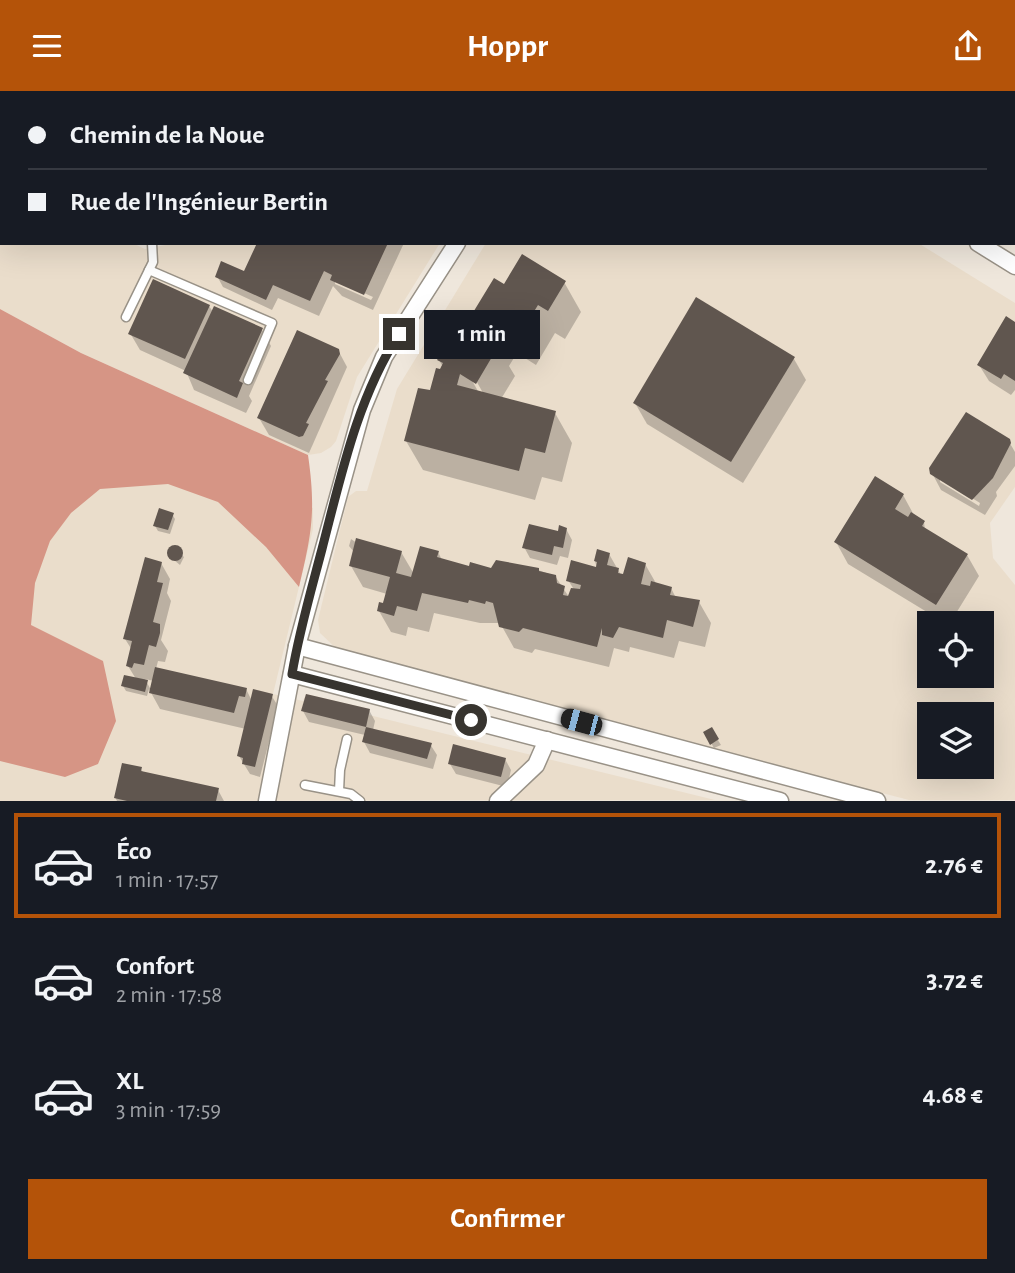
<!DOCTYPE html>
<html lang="fr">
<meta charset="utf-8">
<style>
body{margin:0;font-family:"Alegreya Sans",sans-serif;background:#20242c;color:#f1f3f6;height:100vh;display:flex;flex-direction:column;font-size:26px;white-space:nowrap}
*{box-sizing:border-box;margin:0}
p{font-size:23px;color:#9ea1a6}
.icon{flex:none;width:38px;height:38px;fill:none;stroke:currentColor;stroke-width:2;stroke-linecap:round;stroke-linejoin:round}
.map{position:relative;height:710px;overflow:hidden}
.panel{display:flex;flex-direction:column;background:#171b24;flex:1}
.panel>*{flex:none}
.hud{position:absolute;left:0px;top:0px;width:1015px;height:154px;box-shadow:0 7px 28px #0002;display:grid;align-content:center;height:154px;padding:0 28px;background:#171b24}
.tools{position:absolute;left:917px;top:520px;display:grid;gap:14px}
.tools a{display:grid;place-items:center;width:77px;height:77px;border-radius:0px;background:#171b24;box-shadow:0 7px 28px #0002;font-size:35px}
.end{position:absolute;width:32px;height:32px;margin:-16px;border:9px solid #37342f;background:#fff;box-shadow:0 0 0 4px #fff}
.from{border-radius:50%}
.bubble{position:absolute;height:49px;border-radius:0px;background:#171b24;box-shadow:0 7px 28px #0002;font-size:23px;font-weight:600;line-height:49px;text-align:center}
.car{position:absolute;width:21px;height:42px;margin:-21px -10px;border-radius:9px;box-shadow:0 0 5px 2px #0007;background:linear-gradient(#222 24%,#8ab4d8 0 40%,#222 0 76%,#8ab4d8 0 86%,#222 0)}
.hud b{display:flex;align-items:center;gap:24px;height:66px;font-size:26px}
.hud b+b{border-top:2px solid #363941}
.hud i{width:18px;height:18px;background:#f1f3f6}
ul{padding:12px 0 0;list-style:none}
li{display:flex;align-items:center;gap:21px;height:105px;margin:0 14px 10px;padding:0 14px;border:4px solid transparent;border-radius:0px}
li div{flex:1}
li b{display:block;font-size:26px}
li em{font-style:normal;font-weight:600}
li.current{border-color:#b45309}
li>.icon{width:63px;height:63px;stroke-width:1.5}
.cta{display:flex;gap:14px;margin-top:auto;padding:14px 28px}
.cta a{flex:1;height:80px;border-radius:0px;background:#b45309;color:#fff;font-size:28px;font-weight:600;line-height:80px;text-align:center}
header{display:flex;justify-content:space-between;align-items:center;height:91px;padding:0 28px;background:#b45309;color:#fff;font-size:32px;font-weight:600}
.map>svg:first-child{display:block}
</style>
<header><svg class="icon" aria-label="menu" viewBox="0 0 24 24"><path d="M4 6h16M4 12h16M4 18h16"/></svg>Hoppr<svg class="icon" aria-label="share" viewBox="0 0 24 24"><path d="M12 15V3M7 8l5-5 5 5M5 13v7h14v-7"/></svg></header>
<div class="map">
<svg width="1015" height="710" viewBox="0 0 1015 710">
<rect width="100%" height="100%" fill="#efe7dc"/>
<g fill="#eaddcb" fill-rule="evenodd">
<polygon points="0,0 178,0 2,2 2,152 132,152 145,158 176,152 440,152 357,286 336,350 331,356 321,362 308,364 81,262 0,218"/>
<polygon points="216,0 534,0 216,2"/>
<polygon points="785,0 1015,0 1015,142 1013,2"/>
<path d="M486,152H918L1015,212V396L990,432L993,467L1015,494V709H909L340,561L320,542L318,529L348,406L356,400H367L397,298ZM929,532H982V584H929ZM929,623H982V676H929Z"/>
<polygon points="0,248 313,417 313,438 273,603 303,610 306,603 370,618 369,624 715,709 0,710"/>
</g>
<path fill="#d69585" d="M0,218L81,262L308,364C316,419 312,442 299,496L266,456L218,411L168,393L100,398L71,422L50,450L35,492L31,534L103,570L116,630L98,673L65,686L0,670Z"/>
<g fill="#0003" fill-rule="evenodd">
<polygon points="0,0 87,0 2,2 2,88"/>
<polygon points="267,0 334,0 334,2"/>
<polygon points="461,0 536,0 535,2"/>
<path d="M259,152H404L373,219L342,205L333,195L319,225L278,207L272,219L223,196L217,185L248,184ZM335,189L373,206L371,209L335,193Z"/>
<path d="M564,191L581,221L565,248L555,242L536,274L517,262L509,275L515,285L501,308L555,322L572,352L562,391L542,386L535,409L423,379L406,350L441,281L443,276L439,269L464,234L466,235L504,195ZM473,284L483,302H479L470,286Z"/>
<polygon points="209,215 213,221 262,239 271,255 249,305 252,310 246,322 194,299 186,280 140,259 130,242"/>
<polygon points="1015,233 1015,299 1011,304 989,290 979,274"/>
<polygon points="338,259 347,276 309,362 269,344 259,327"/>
<polygon points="794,268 806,289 743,392 647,333 635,312"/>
<path d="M1008,349L1015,361V375L996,401L997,405L985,424L941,399L932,382ZM940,387L980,412L979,415L940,391Z"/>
<polygon points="903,404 915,426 924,431 925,439 967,464 979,485 950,532 945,532 848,473 836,451"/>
<polygon points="172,423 175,428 170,443 158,440 155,435"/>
<polygon points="566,438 572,449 568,467 560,465 557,474 530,467 524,456"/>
<polygon points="351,448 357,452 401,461 414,483 438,461 442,469 470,477 538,479 555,485 569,506 573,497 568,489 597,478 595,470 609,463 621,484 645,473 657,494 671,497 676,507 699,511 711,532 705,556 679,550 674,567 630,556 629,561 614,557 609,576 535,558 532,562 514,557 500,532 480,532 434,522 429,541 408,536 406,545 391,541 379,520 387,503 363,496 351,475 354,461 349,455"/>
<polygon points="173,457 184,466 180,474 169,465"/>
<path d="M161,472L170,488L167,502L171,510L161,549L168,560L165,571L158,570L156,578L246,598L252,610L271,604L278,615L260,686L250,683L239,665L246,638L160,618L149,598L147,605L126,600L123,595L136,588L128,575L132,559L125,548ZM145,588L154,590L151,599Z"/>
<polygon points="369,619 375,630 373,639 430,653 437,664 433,678 370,662 364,651 365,644 309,631 303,620"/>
<polygon points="711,638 721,654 714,657 705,642"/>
<polygon points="505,668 511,679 507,696 456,683 450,673"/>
<polygon points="141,678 144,683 218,699 224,710 117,710 115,706"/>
</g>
<g fill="#60564f">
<polygon points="257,152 388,152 364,204 330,189 332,184 324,180 310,210 273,194 266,209 215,186 221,170 244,180"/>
<polygon points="522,163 566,190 548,220 538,214 519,245 500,233 490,249 499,254 476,293 460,283 457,294 556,320 545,362 525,357 519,380 404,350 418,297 430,299 436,277 440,278 443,272 437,269 442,261 444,263 463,232 466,233 494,187 504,193"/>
<polygon points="153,188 210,214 185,268 128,243"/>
<polygon points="696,206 795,266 731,371 633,312"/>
<polygon points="214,215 263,237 239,290 243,292 237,307 183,282"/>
<polygon points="1006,225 1015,231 1015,290 1004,283 1001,288 977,274"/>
<polygon points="297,239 339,258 340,263 325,289 328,290 306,332 309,333 303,345 299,346 257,327"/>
<polygon points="966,321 1010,348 1011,352 993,387 972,409 930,383 929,377"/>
<polygon points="875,385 904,403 895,418 908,426 911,421 925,430 922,435 968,463 936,514 834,451"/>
<polygon points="159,417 174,422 168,439 153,435"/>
<polygon points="529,433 558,440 559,434 567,437 563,457 554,455 552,464 522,457"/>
<polygon points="356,447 402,460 396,482 411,486 420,455 439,460 437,466 469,475 470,471 491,477 496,469 539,477 539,480 556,484 557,492 565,495 563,504 568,505 571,497 580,498 581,494 566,490 571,469 596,476 597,471 594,470 597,458 610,462 607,474 619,477 618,482 623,483 628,466 646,472 641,493 650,495 651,490 672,496 670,504 700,509 693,536 667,529 663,547 619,536 613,547 602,544 602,537 597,556 523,537 519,541 499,536 493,512 486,510 485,513 469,509 468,512 422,502 417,520 397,515 394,525 377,520 379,511 383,512 390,486 349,475"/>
<circle cx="175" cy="462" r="8"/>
<polygon points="145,466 162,471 157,491 163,492 153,531 160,533 160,542 156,556 149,554 144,574 134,572 132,577 126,575 132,550 123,548"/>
<polygon points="155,576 247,597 245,606 239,605 234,622 149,602"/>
<polygon points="124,584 148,589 145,601 121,595"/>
<polygon points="253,598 273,603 255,676 242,673 243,667 237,665"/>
<polygon points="306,603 370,618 366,636 301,620"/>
<polygon points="366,636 432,652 427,668 362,651"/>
<polygon points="712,636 719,648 710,654 703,641"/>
<polygon points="453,653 506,667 501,686 448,673"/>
<polygon points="122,672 142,676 141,680 219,697 216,710 127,710 114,707"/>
</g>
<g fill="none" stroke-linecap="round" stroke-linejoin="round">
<g stroke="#999287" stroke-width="11">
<g id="service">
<polyline points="149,179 272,232 248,289"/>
<polyline points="126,226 153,171 152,152"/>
<polyline points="305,694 351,703 360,710"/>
<polyline points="339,700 340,679 347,648"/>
</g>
</g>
<g stroke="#999287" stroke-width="19">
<g id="minor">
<polyline points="731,0 734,2"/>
<polyline points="198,2 198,0"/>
<polyline points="554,2 555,0"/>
<polyline points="978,152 1015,175"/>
<polyline points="297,555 877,710"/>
<polyline points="292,583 780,710"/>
<polyline points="267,710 297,555 362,319 384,266 457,152"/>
<polyline points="498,710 536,674 547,649"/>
</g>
</g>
<use href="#service" stroke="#fff" stroke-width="8"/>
<use href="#minor" stroke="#fff" stroke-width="16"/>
</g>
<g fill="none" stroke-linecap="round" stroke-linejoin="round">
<path stroke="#37342f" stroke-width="9" d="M399,243C357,308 341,385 322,458C311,500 299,541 292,583L471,629"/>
</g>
</svg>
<div class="tools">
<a><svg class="icon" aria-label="locate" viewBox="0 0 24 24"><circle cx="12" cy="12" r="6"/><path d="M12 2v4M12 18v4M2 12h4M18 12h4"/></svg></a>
<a><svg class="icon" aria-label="layers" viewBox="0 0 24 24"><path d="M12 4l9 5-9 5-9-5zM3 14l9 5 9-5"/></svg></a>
</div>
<i class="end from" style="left:471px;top:629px"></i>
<i class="end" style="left:399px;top:243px"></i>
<div class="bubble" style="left:424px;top:219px;width:116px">1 min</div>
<i class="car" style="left:581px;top:631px;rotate:285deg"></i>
<div class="hud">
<b><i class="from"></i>Chemin de la Noue</b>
<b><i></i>Rue de l'Ingénieur Bertin</b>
</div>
</div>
<section class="panel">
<ul>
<li class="current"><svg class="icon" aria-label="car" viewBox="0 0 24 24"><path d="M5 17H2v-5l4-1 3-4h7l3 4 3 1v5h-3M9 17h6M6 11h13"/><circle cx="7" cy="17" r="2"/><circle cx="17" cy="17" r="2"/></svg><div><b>Éco</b><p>1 min · 17:57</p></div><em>2.76 €</em></li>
<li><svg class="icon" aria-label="car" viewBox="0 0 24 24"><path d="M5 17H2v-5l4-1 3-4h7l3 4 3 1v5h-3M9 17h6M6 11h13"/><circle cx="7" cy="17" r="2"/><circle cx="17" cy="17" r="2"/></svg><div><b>Confort</b><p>2 min · 17:58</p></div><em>3.72 €</em></li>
<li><svg class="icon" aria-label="car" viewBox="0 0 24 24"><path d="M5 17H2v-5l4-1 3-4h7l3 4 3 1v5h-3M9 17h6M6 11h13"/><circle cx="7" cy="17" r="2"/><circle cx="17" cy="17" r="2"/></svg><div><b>XL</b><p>3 min · 17:59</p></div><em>4.68 €</em></li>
</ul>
<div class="cta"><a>Confirmer</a></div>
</section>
